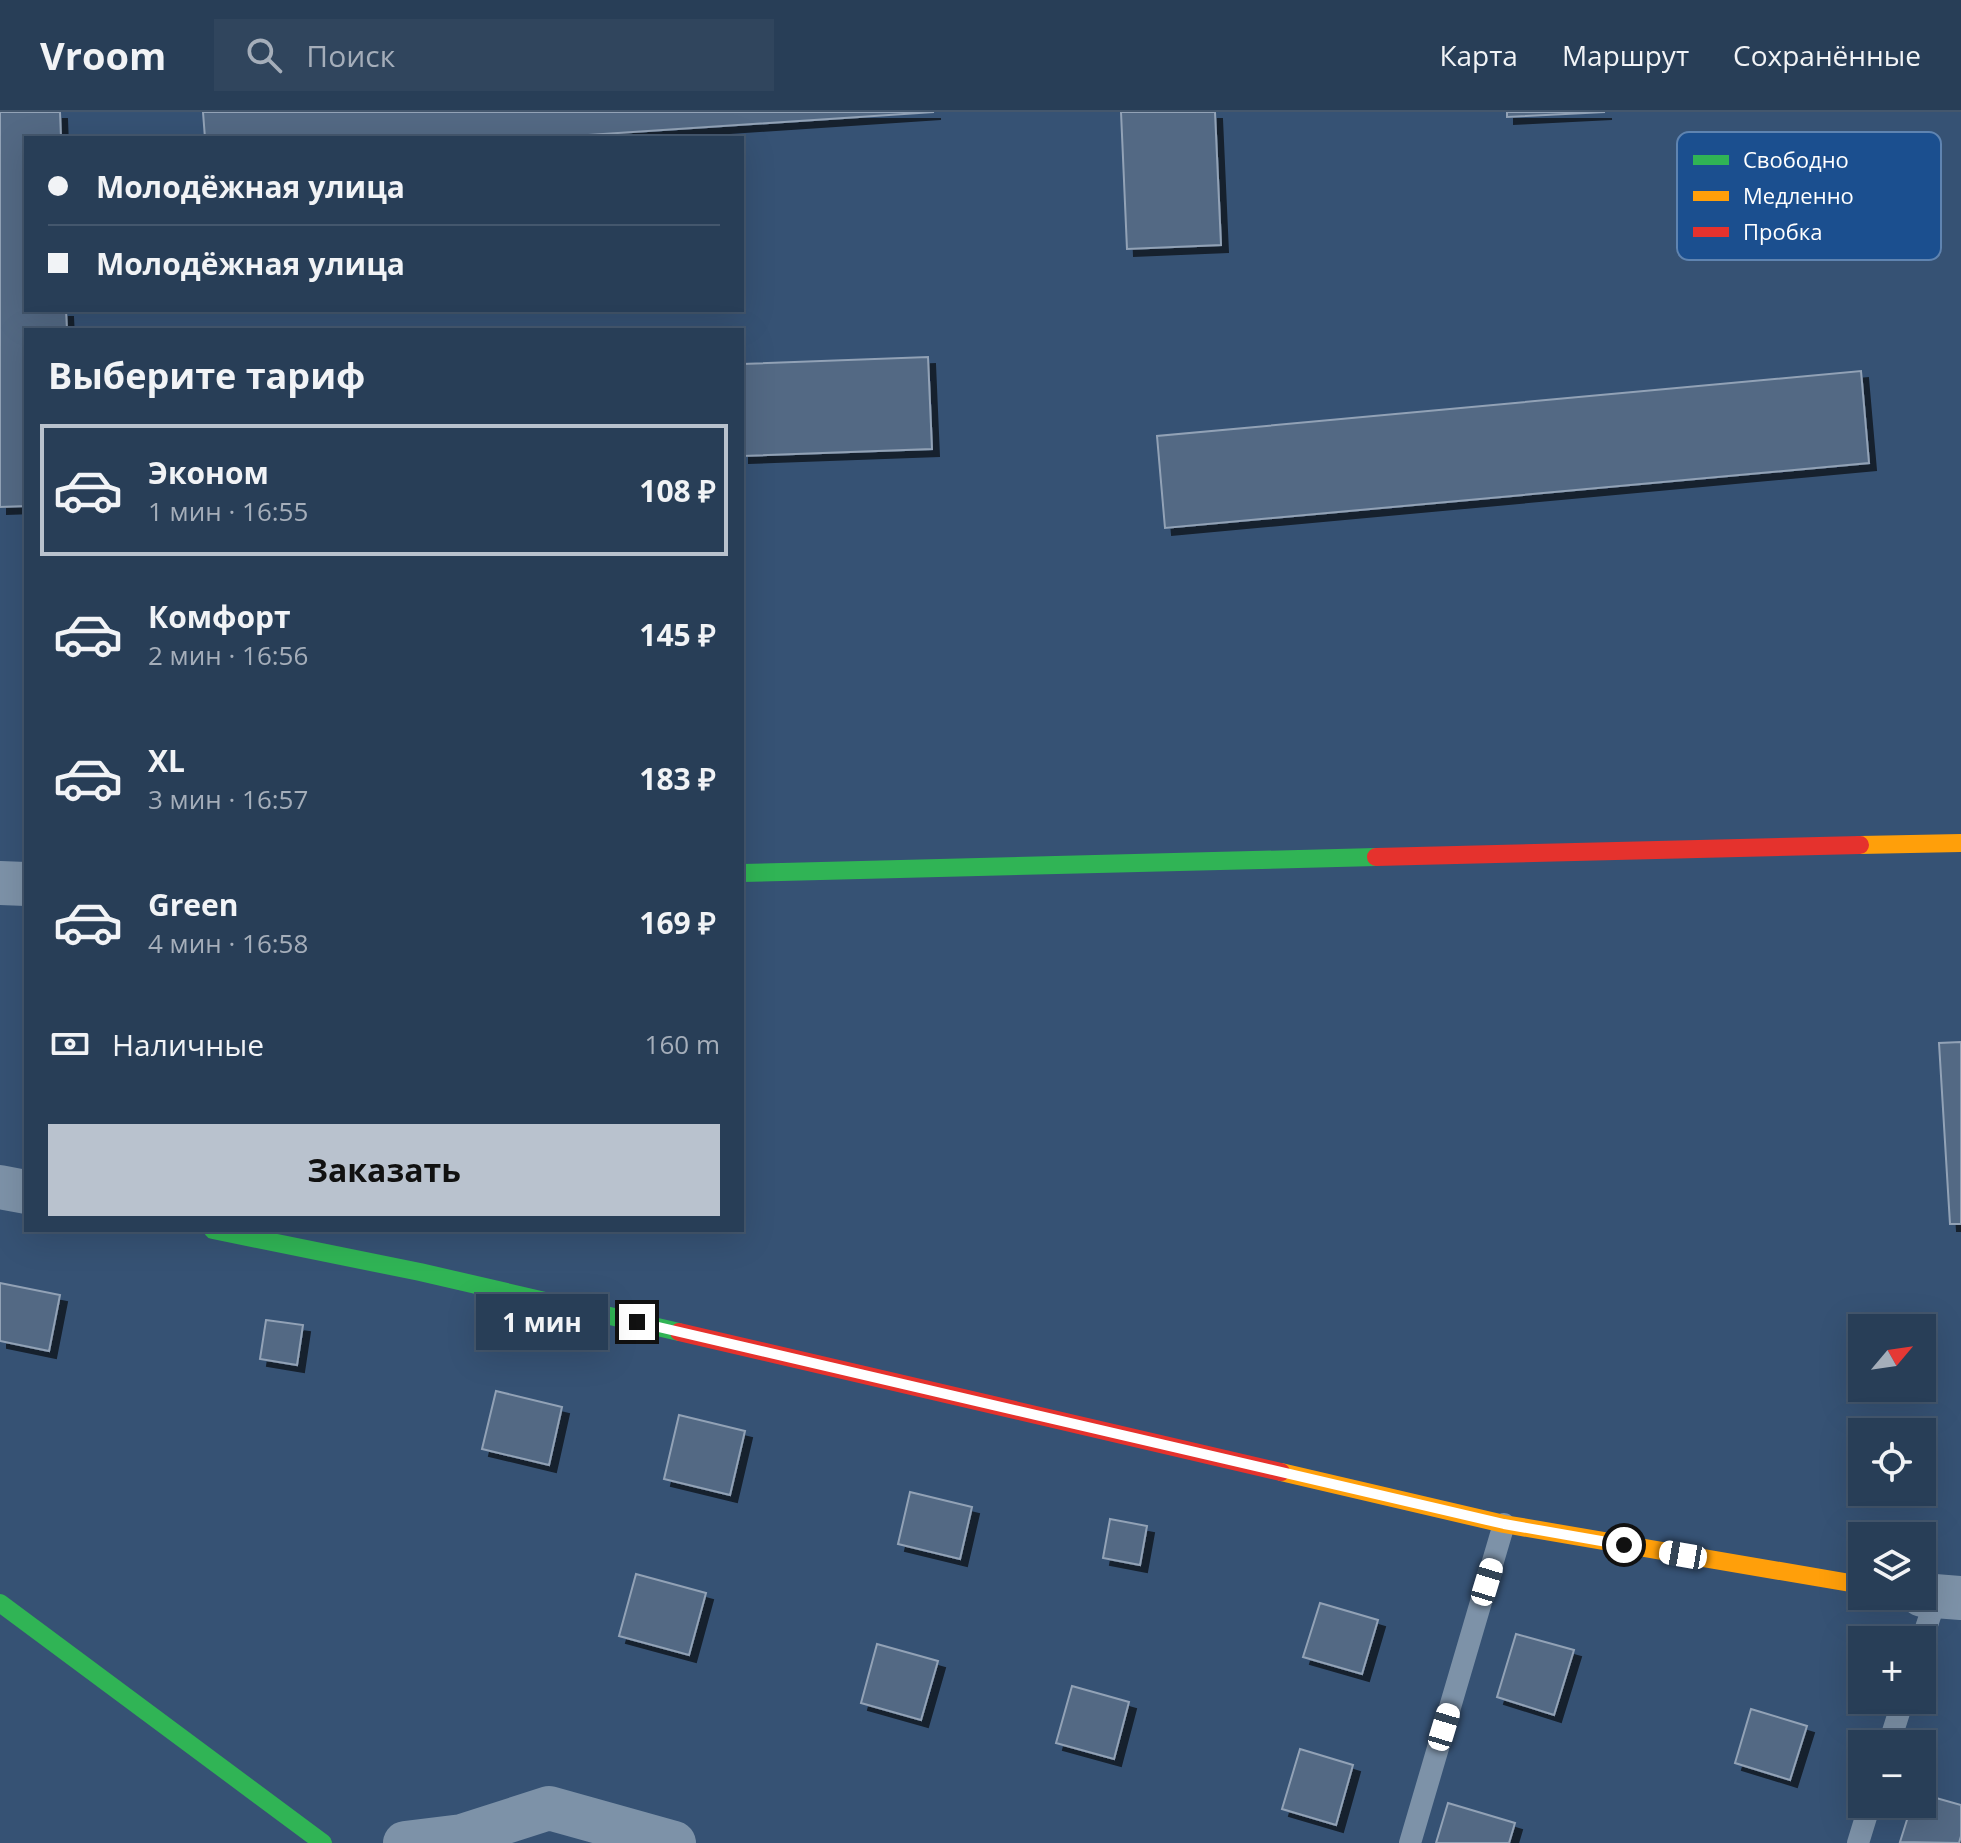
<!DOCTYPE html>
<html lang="ru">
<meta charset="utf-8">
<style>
body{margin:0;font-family:"Open Sans",sans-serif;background:#30455d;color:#f1f3f6;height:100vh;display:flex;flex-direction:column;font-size:30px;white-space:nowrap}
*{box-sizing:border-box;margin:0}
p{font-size:26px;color:#a5aeba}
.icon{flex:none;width:44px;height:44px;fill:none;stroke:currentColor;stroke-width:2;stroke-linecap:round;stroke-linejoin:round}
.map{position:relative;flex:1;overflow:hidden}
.side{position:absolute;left:24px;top:216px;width:720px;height:904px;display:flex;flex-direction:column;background:#283e57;border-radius:0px;box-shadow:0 8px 32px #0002,0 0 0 2px #44576d}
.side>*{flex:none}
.guide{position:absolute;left:24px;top:24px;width:720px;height:176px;border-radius:0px;box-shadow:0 8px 32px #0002,0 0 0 2px #44576d;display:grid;align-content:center;height:176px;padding:0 24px;background:#283e57}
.needle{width:52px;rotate:61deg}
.fabs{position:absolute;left:1848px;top:1202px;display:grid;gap:16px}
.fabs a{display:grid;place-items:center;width:88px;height:88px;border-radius:0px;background:#283e57;box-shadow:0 8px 32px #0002,0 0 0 2px #44576d;font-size:40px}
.end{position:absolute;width:36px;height:36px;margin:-18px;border:10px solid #fff;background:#111;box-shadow:0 0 0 4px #111}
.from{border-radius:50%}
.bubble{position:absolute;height:56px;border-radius:0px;background:#283e57;box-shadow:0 8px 32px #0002,0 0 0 2px #44576d;font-size:26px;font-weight:700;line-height:56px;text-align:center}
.car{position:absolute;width:24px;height:48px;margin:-24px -12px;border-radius:10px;box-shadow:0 0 6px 2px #0007;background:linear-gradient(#fff 24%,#345 0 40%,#fff 0 76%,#345 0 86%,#fff 0)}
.guide b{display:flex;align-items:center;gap:28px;height:76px;font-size:30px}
.guide b+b{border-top:2px solid #44576d}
.guide i{width:20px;height:20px;background:#f1f3f6}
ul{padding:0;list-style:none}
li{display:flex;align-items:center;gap:24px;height:132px;margin:0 16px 12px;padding:0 8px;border:4px solid transparent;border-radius:0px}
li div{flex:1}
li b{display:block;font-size:30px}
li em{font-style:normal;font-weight:700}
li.on{border-color:#b9c2ce}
li>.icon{width:72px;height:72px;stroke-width:1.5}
h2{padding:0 24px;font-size:36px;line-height:96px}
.pay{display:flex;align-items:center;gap:20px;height:88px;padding:0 24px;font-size:30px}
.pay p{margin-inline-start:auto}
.primary-button{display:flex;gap:16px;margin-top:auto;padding:16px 24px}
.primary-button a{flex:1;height:92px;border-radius:0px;background:#b9c2ce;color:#111;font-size:32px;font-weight:700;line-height:92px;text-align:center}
header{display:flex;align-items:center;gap:48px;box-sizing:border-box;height:112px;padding:0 40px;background:#283e57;border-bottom:2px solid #44576d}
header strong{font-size:38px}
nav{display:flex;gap:44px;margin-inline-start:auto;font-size:28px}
.search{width:560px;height:72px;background:#30455d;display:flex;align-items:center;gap:20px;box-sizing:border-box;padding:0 28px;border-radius:0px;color:#a5aeba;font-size:30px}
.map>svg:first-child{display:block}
</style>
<header>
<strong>Vroom</strong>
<div class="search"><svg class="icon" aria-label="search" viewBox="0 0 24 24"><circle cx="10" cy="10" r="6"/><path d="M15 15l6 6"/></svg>Поиск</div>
<nav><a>Карта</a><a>Маршрут</a><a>Сохранённые</a></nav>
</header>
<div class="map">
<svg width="1961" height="1731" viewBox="0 0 1961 1731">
<defs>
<filter id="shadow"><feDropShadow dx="7" dy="7" stdDeviation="0" flood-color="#0009"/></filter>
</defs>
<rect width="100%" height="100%" fill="#365274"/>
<g fill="#526984" stroke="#92a2b6" stroke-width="2" filter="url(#shadow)">
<polygon points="0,0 60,0 61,26 26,26 26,198 66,198 67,218 26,218 26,394 0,395"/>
<polygon points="203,0 934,0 543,26 205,26"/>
<polygon points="1121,0 1215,0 1221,133 1127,137"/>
<polygon points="1507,0 1605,0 1507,5"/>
<polygon points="928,245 932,337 742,344 742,252"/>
<polygon points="1861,259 1869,351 1165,416 1157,324"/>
<polygon points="1961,930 1961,1112 1950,1112 1939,931"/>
<polygon points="0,1171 60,1183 49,1239 0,1229"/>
<polygon points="266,1208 303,1213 297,1253 260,1247"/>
<polygon points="496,1279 562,1295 549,1353 482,1337"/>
<polygon points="679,1303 745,1319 730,1383 664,1367"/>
<polygon points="910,1380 972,1395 960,1447 898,1432"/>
<polygon points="1110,1407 1147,1414 1140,1453 1103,1446"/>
<polygon points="636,1462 706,1481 689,1543 619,1524"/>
<polygon points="1320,1491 1378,1508 1362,1562 1303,1545"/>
<polygon points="1516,1522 1574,1538 1554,1603 1497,1585"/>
<polygon points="877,1532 938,1549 921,1608 861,1591"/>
<polygon points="1072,1574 1129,1590 1114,1647 1056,1631"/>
<polygon points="1751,1597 1807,1614 1790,1668 1735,1651"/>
<polygon points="1300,1637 1353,1653 1336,1713 1282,1697"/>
<polygon points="1922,1682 1961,1693 1961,1724 1959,1731 1900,1730 1912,1692 1922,1692"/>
<polygon points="1448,1691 1515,1711 1509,1731 1436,1731"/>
</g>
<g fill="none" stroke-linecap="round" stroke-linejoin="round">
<g stroke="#7d92a8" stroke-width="22">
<polyline points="1922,1528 1936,1486"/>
<polyline points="1889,1632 1903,1588"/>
<polyline points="1410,1731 1504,1412"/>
<polyline points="1858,1731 1870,1692"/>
</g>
<g stroke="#7d92a8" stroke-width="44">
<polyline points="0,771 26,772"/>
<polyline points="0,1075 26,1080"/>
<polyline points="1922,1483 1961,1486"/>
<polyline points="405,1731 462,1724 549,1696 674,1731"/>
</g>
<g stroke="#30b455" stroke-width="18">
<polyline points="742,761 1376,745"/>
<polyline points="213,1118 420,1160 679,1220"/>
<polyline points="0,1491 323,1731"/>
</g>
<g stroke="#ff9f0a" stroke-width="18">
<polyline points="1860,733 1961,731"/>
<polyline points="1281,1360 1504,1412 1862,1473"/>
</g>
<g stroke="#e5322d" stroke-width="18">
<polyline points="1376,745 1860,733"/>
<polyline points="679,1220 1281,1360"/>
</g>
</g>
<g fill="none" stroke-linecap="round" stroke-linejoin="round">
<polyline stroke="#fff" stroke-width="10" points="637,1210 1504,1412 1624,1433"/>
</g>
<rect x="1677" y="20" width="264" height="128" rx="12" fill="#1b4f8f" stroke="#5f84b1" stroke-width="2"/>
<rect x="1693" y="43" width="36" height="10" fill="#30b455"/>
<rect x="1693" y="79" width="36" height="10" fill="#ff9f0a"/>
<rect x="1693" y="115" width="36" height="10" fill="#e5322d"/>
<g font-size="22" fill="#fff">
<text x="1743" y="56">Свободно</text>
<text x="1743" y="92">Медленно</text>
<text x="1743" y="128">Пробка</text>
</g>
</svg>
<div class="fabs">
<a><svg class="needle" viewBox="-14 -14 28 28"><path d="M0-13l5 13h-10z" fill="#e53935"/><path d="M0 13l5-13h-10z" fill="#a5aeba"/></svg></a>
<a><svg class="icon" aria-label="locate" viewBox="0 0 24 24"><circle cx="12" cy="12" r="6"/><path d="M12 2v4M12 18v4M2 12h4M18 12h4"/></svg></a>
<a><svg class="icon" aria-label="layers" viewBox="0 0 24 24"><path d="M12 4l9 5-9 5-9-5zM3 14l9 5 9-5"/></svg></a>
<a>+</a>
<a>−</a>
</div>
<i class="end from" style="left:1624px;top:1433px"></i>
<i class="end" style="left:637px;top:1210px"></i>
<div class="bubble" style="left:476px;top:1182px;width:132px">1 мин</div>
<i class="car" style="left:1683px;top:1443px;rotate:280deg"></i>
<i class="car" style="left:1487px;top:1470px;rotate:17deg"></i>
<i class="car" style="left:1444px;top:1615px;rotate:17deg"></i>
<div class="guide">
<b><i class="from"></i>Молодёжная улица</b>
<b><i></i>Молодёжная улица</b>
</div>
<section class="side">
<h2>Выберите тариф</h2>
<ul>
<li class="on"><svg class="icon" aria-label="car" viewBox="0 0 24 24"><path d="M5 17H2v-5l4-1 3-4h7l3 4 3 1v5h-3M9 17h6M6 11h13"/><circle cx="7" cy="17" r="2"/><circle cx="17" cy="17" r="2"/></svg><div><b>Эконом</b><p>1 мин · 16:55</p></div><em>108 ₽</em></li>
<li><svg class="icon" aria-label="car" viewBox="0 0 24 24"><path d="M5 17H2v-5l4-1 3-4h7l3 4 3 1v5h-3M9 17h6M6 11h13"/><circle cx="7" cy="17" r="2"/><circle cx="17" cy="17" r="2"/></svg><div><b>Комфорт</b><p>2 мин · 16:56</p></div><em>145 ₽</em></li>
<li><svg class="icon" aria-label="car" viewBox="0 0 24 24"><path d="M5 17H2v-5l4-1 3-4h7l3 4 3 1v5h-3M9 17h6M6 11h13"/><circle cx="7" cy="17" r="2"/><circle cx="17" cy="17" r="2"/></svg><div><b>XL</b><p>3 мин · 16:57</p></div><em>183 ₽</em></li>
<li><svg class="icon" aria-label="car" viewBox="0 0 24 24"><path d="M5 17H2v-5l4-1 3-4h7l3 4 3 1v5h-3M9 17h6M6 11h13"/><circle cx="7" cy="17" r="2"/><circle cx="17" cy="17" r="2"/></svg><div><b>Green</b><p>4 мин · 16:58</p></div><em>169 ₽</em></li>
</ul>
<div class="pay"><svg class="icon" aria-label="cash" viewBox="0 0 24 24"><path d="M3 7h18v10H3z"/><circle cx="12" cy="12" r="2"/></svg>Наличные<p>160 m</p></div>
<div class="primary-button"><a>Заказать</a></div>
</section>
</div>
